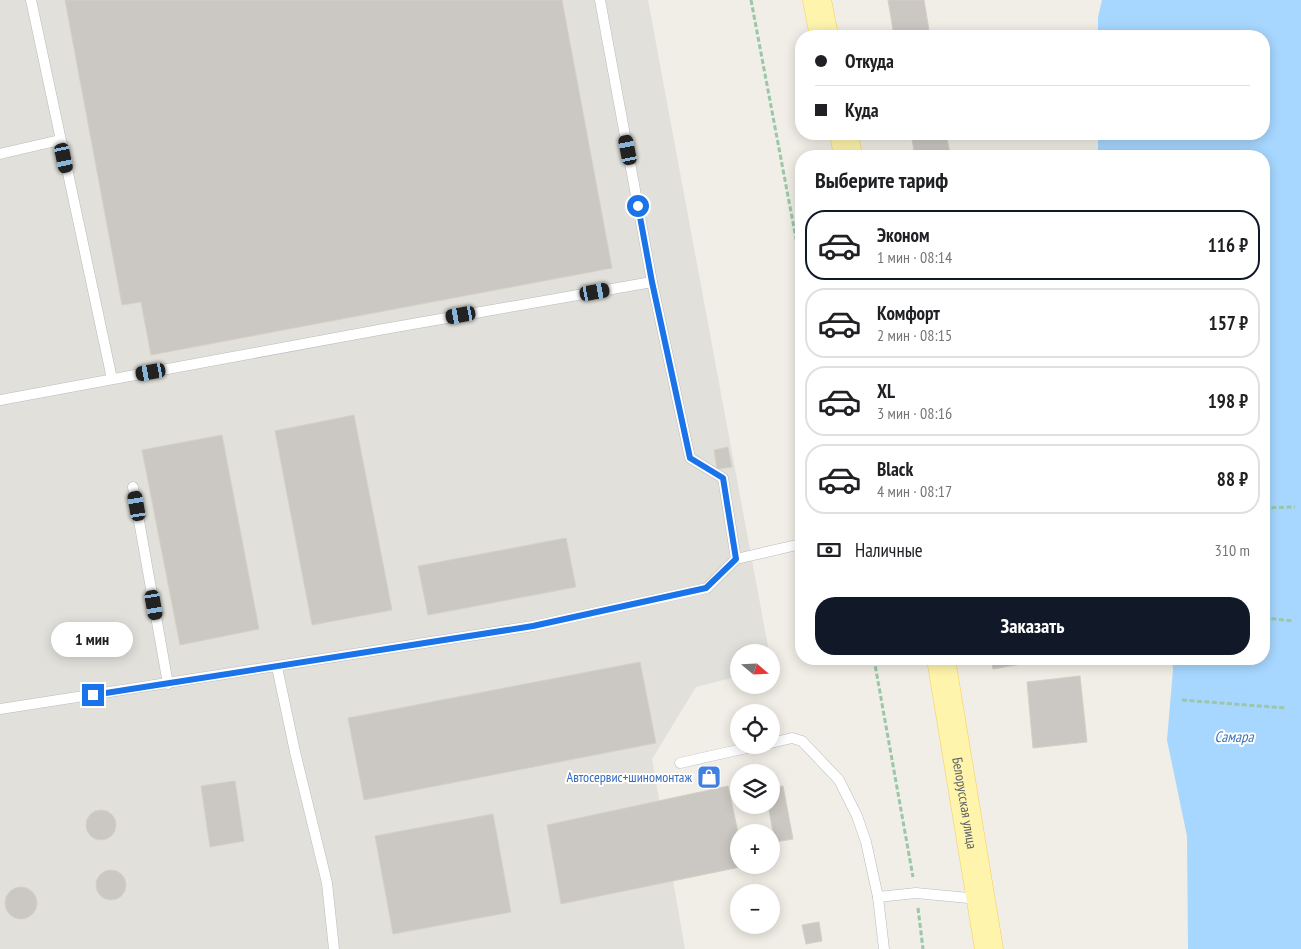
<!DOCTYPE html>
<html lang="ru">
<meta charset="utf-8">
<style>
body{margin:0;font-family:"PT Sans Narrow",sans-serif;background:#f2f2f2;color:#202124;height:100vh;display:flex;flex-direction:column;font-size:19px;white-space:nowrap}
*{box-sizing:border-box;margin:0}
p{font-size:16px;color:#757577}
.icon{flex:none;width:28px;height:28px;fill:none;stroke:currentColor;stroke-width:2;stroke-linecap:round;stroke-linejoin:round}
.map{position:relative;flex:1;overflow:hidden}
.details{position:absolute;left:795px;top:150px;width:475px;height:515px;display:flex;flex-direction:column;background:#fff;border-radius:20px;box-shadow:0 2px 12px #0003}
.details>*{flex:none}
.top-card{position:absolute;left:795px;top:30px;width:475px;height:110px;border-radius:20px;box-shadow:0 2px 12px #0003;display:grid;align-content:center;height:110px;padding:0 20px;background:#fff}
.needle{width:32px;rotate:109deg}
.controls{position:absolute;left:730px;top:644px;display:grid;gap:10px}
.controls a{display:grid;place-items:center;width:50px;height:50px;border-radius:50%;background:#fff;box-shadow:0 2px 12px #0003;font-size:25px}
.end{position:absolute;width:22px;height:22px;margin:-11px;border:6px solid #1a73e8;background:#fff;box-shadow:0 0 0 2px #fff}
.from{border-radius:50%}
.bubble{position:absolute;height:35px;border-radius:18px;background:#fff;box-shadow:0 2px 12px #0003;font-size:16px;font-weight:700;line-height:35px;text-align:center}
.car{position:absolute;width:15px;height:30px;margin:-15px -8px;border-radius:6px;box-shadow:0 0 4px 1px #0007;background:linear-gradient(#222 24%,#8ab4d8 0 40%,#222 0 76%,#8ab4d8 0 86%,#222 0)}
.top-card b{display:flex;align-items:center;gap:18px;height:48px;font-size:19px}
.top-card b+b{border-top:1px solid #e0e0e0}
.top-card i{width:12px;height:12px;background:#202124}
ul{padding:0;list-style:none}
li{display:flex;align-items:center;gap:15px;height:70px;margin:0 10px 8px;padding:0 10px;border:2px solid #e0e0e0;border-radius:20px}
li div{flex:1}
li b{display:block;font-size:19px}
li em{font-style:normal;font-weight:700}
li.active{border-color:#111827}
li>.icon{width:45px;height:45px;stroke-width:1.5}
h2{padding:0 20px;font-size:22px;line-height:60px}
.pay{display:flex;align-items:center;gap:12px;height:55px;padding:0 20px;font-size:19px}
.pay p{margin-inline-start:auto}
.action{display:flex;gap:10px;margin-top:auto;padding:10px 20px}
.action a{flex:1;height:58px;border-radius:20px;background:#111827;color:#fff;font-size:20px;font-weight:700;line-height:58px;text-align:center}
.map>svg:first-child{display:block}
</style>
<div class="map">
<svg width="1301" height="949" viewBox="0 0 1301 949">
<rect width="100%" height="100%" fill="#f0eee6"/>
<polygon fill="#e1e0da" points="0,0 648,0 769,652 739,652 739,676 696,687 652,759 685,949 0,949"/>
<polygon fill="#a7d7ff" points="1102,0 1301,0 1301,949 1188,949 1187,836 1167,740 1173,670 1172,659 1264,659 1264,156 1098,156 1098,134 1264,134 1264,36 1098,36 1098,17"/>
<g fill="#cbc8c3" stroke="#d5d0c4">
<polygon points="65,0 562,0 612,268 151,355 141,302 122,305"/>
<polygon points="888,0 924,0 930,36 894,36"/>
<polygon points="911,134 946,134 950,153 934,156 915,156"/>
<polygon points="354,415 392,610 312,625 275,431"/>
<polygon points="222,435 259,629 180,645 142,450"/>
<polygon points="728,447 732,467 717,469 714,450"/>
<polygon points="566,538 576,587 428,615 418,566"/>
<polygon points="991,659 1050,659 993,669"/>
<polygon points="640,662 656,743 364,800 348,718"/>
<polygon points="1080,676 1087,742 1033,748 1027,682"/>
<polygon points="235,781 244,841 210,847 201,786"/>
<polygon points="728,786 739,837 739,865 745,866 561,904 547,825"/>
<polygon points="783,786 793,839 775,842 768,805 771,805 771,788"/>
<circle cx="101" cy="825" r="15"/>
<polygon points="493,814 511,912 393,934 375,836"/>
<circle cx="111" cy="885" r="15"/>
<circle cx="21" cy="903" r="16"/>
<polygon points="819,922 822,941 806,944 802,925"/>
</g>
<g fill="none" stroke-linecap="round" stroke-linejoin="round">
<g stroke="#b8bbc0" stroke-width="11">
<g id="service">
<polyline points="31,0 112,379"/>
<polyline points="0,154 60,140"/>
<polyline points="0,400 384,329 652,282"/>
<polyline points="133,487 168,684"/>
<polyline points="736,559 801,544"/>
<polyline points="277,667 295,752 327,883 334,949"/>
<polyline points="0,709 533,626 707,588 736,559 723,478 690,458 652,282 600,0"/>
<polyline points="771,743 792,738 802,741 839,780 857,816 866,842 878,897 916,893 979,899"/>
<polyline points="680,763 760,745"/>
<polyline points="878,897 884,949"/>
</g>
</g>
<g stroke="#f6ce59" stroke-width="29">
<g id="primary">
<polyline points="817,0 824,36"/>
<polyline points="844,134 848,156"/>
<path id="s1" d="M941,659L989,949"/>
</g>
</g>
<g stroke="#99c7a8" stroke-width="3" stroke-dasharray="5 2.5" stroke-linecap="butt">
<polyline points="751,0 801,265"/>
<polyline points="1264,508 1295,507"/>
<polyline points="1264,618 1293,621"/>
<polyline points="874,659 913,877"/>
<polyline points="1182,700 1286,708"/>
<polyline points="918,908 923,949"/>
</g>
<use href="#service" stroke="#fff" stroke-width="10"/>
<use href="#primary" stroke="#fff4ac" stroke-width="28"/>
</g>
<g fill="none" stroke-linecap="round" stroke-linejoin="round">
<polyline stroke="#1a73e8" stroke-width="6" points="93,695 533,626 706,588 736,559 723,478 690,458 652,282 638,206"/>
</g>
<defs>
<g id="shop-square" transform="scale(1.25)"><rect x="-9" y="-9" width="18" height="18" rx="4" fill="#3f7fe0" stroke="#fff"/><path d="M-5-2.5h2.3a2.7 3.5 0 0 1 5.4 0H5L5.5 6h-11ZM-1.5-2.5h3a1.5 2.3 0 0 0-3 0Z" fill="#fff"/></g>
</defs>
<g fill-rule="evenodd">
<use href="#shop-square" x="709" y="777"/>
</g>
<g text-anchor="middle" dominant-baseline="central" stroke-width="4" stroke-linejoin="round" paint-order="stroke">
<g font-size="14" fill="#366cbe" stroke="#fff" text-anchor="end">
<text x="692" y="777">Автосервис+шиномонтаж</text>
</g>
<g font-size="14" fill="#5d6167" stroke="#fff">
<text stroke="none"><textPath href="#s1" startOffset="146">Белорусская улица</textPath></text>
</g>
<g font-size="15" font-style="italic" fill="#3f76b6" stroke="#fff">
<text x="1234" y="736">Самара</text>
</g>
</g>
</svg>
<div class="controls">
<a><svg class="needle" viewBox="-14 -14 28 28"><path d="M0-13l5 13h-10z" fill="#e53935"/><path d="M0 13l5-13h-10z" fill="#757577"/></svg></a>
<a><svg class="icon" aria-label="locate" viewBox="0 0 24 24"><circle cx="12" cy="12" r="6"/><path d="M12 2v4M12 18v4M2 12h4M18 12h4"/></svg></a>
<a><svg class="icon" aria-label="layers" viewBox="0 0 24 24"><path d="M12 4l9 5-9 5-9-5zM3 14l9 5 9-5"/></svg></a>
<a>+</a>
<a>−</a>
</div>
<i class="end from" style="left:638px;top:206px"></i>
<i class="end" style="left:93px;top:695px"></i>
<div class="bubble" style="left:51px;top:622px;width:82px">1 мин</div>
<i class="car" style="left:628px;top:150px;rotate:349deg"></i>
<i class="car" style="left:64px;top:158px;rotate:168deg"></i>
<i class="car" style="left:595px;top:292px;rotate:80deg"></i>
<i class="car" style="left:461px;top:315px;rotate:260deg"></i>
<i class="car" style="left:151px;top:372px;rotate:260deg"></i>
<i class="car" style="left:137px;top:506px;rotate:350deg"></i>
<i class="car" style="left:154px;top:605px;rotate:170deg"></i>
<div class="top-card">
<b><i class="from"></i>Откуда</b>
<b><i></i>Куда</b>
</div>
<section class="details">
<h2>Выберите тариф</h2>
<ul>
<li class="active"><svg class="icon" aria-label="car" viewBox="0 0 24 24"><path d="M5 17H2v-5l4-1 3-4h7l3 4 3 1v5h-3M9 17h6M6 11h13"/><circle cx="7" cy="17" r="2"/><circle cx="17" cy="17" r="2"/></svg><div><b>Эконом</b><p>1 мин · 08:14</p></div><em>116 ₽</em></li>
<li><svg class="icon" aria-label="car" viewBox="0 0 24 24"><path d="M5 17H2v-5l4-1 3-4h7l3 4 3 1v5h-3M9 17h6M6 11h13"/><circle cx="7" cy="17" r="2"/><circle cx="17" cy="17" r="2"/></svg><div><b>Комфорт</b><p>2 мин · 08:15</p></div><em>157 ₽</em></li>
<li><svg class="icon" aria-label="car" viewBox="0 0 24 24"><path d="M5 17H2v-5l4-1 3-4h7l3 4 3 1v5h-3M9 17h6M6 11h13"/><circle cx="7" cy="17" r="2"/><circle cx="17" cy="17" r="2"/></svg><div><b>XL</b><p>3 мин · 08:16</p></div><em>198 ₽</em></li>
<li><svg class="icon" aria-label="car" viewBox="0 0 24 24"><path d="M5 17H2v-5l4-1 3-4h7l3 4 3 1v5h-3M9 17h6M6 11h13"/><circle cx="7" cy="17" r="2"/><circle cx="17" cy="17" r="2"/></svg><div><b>Black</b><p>4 мин · 08:17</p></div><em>88 ₽</em></li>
</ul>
<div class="pay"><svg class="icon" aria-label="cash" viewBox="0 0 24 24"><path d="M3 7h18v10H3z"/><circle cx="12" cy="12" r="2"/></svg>Наличные<p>310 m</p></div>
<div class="action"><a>Заказать</a></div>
</section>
</div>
